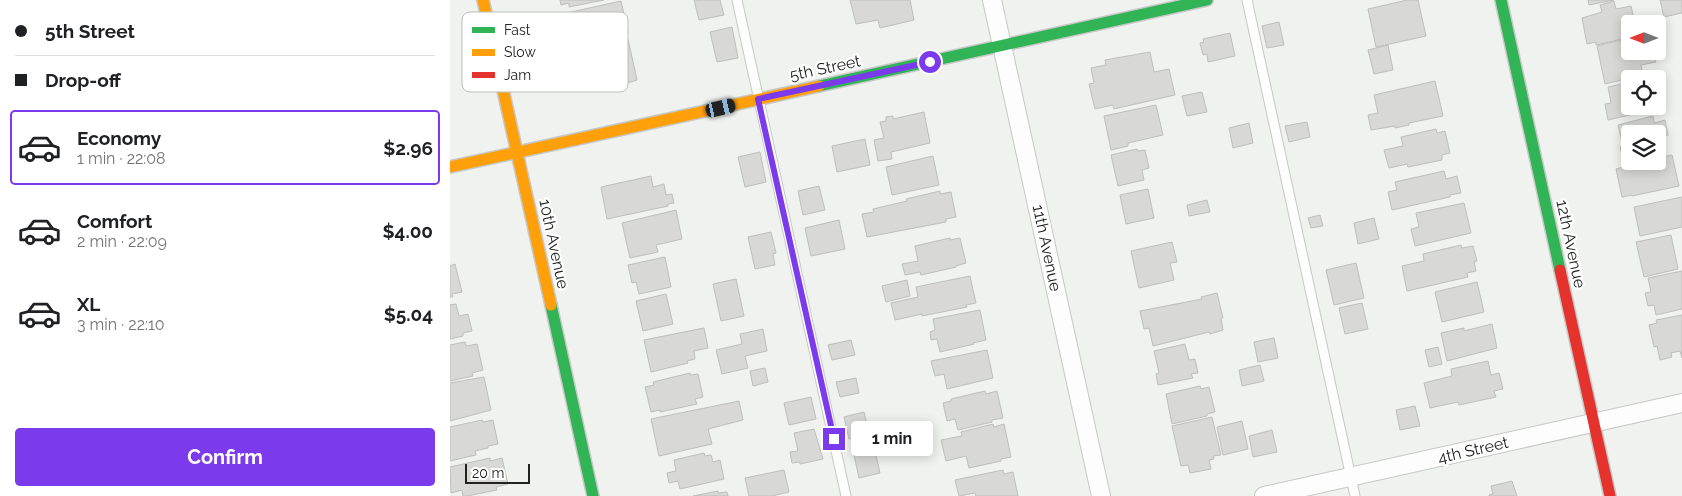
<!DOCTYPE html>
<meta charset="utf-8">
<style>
body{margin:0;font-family:Raleway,sans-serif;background:#f2f2f2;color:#202124;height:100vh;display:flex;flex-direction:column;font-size:19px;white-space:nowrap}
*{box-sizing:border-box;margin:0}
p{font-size:16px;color:#757577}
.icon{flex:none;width:28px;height:28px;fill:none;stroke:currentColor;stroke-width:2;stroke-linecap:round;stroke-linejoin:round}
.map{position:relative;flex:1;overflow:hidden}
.panel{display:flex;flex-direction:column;background:#fff;width:450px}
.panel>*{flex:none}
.guide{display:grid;align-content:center;height:110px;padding:0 15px;background:#fff}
.needle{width:32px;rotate:270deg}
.fabs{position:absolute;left:1171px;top:15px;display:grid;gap:10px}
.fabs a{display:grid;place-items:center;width:45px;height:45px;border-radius:5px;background:#fff;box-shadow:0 2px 12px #0003;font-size:25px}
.scale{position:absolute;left:15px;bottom:12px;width:65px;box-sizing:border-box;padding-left:5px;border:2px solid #212321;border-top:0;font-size:14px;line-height:18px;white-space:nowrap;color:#212321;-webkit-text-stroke:4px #fff;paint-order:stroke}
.end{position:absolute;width:22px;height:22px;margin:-11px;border:6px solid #7c3aed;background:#fff;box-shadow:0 0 0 2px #fff}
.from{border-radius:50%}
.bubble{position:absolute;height:35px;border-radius:5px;background:#fff;box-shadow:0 2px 12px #0003;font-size:16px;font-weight:700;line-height:35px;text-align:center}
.car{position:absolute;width:15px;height:30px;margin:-15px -8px;border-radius:6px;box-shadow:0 0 4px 1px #0007;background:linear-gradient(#222 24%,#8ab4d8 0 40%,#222 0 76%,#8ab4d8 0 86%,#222 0)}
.guide b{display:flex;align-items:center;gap:18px;height:48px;font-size:19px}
.guide b+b{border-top:1px solid #e0e0e0}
.guide i{width:12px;height:12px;background:#202124}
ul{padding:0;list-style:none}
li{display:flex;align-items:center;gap:15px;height:75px;margin:0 10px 8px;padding:0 5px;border:2px solid transparent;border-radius:5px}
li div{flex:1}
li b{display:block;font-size:19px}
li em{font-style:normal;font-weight:700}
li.selected{border-color:#7c3aed}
li>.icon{width:45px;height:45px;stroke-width:1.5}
.cta{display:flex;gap:10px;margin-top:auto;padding:10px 15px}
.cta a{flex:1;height:58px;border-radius:5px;background:#7c3aed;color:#fff;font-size:20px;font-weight:700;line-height:58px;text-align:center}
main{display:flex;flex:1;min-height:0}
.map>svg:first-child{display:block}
</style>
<main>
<section class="panel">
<div class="guide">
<b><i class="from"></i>5th Street</b>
<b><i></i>Drop-off</b>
</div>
<ul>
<li class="selected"><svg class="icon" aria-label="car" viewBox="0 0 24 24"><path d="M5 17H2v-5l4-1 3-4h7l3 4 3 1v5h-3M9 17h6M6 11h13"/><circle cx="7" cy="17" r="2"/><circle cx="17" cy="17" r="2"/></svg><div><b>Economy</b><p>1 min · 22:08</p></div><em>$2.96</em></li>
<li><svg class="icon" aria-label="car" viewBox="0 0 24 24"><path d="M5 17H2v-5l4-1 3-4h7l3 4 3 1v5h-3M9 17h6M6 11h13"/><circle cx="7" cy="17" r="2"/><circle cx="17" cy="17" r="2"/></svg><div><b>Comfort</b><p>2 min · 22:09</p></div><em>$4.00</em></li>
<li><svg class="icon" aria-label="car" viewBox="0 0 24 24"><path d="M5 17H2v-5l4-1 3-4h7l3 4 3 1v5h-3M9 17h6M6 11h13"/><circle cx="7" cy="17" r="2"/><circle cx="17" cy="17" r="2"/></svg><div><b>XL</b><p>3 min · 22:10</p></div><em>$5.04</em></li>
</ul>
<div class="cta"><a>Confirm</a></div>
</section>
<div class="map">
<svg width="1232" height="496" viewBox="0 0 1232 496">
<rect width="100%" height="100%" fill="#f0f2ef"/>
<g fill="#d8d9d6" stroke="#bebfbd">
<polygon points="110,0 154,0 119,7 119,3 111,5"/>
<polygon points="244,0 270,0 274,15 249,20"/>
<polygon points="400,0 460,0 464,20 430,28 428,20 406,24"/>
<polygon points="957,0 968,0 976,36 926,47 918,9"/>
<polygon points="1138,0 1164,0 1139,5"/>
<polygon points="1210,0 1232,0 1232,13 1214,17"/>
<polygon points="171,1 178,32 127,43 126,40 118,42 112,14"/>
<polygon points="1164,1 1166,9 1181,6 1184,19 1199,16 1201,24 1180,24 1180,37 1146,45 1146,42 1137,44 1132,18 1152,12 1150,5"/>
<polygon points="829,22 834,45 817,48 812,26"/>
<polygon points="282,27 288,58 267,62 260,32"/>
<polygon points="780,33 785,56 758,62 757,54 753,55 750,43 754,42 753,39"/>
<polygon points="1180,38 1180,51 1203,51 1206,62 1191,65 1193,75 1155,84 1147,46"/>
<polygon points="168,39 168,42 178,39 187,80 177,83 178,85 149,91 149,89 137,91 128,50 139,48 139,46"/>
<polygon points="938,45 943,70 924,74 918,50"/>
<polygon points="700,52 704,72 719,69 725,95 664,109 663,105 645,109 639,84 644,83 641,68 656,65 655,60"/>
<polygon points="1211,74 1215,93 1211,94 1214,107 1158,120 1155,104 1161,103 1158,87 1180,82 1180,106 1208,106 1208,79 1190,79"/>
<polygon points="985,81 993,116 959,123 959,125 945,128 945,126 921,130 918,115 928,113 924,95"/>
<polygon points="752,92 757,112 737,116 732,96"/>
<polygon points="706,105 713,135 678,143 678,146 661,150 654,116"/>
<polygon points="474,112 480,143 441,152 442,159 428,161 424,140 434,138 430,122 436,121 436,117 443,116 443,119"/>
<polygon points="1203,116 1204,123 1215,120 1218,135 1208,137 1208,134 1180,134 1180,157 1173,158 1170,147 1173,146 1168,125"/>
<polygon points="857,122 860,137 839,142 835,126"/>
<polygon points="799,123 803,143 783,148 779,128"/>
<polygon points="986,129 987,133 995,131 1000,153 992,155 992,160 958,167 957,164 939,168 934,150 953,146 951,137"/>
<polygon points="415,139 420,165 387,172 382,146"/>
<polygon points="687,149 688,151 695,150 699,168 692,170 694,180 668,186 661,155"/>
<polygon points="310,152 316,182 295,187 288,157"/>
<polygon points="1222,155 1229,186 1182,196 1182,195 1172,197 1166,169 1194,161 1208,161 1208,158"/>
<polygon points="483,156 489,185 442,195 436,167"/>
<polygon points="994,171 996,179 1007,176 1011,193 1000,195 1000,197 942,210 938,192 947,190 945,182"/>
<polygon points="201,176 203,187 214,184 216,195 222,194 224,203 218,204 218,206 157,219 151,187"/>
<polygon points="369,186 375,210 353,215 348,191"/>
<polygon points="698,189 704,218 676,224 670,195"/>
<polygon points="490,191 490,194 501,192 506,217 496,219 496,222 417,237 412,214 424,212 423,209 457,201 456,199"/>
<polygon points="1232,197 1232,227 1190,236 1184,207"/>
<polygon points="757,200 760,212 739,216 737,205"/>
<polygon points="1014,203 1021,233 965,246 961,229 969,227 966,213"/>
<polygon points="226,210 232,239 206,245 208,252 180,258 172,223"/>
<polygon points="870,215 873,226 861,228 858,218"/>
<polygon points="924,218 929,239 908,244 904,223"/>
<polygon points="389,220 395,249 361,256 355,228"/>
<polygon points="321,232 326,253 323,254 325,265 305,269 298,237"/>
<polygon points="1221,235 1228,269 1194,277 1186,242"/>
<polygon points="500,238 500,240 510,238 516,263 506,266 506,267 471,275 470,272 455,275 452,264 468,261 465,246"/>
<polygon points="722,242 727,262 720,263 724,280 689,288 681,251"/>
<polygon points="1011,245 1012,248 1023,246 1027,261 1024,262 1026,271 1017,273 1018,277 957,291 952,266 974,261 973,254"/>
<polygon points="215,257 221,287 189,294 186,282 182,283 178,265"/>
<polygon points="906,263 914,298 884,305 876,270"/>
<polygon points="5,264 12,292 2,294 3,297 0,297 0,266"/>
<polygon points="1232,271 1232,309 1206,315 1204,305 1198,306 1195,293 1201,292 1198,278"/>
<polygon points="520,276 526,303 516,305 517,307 472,316 472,314 445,320 441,303 468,297 466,287"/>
<polygon points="286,279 294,316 271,321 263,284"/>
<polygon points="457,280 460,296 436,302 432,286"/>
<polygon points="1027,282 1034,312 992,322 985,292"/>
<polygon points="767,293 773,318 771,318 773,330 760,334 759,332 703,346 699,328 694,329 690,311 752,299 751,297"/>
<polygon points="216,294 223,324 193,331 186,301"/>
<polygon points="912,303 918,329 895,334 889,308"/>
<polygon points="6,304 9,316 18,314 22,331 13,333 13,336 0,339 0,305"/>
<polygon points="530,310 536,340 523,343 524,344 490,352 487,339 481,340 480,332 485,330 483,319"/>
<polygon points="1232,315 1232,358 1230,351 1221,353 1222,357 1210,360 1207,346 1204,347 1199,325 1207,323 1206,320"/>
<polygon points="1042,324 1047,348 997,361 991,333 1014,328 1014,331"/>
<polygon points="254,328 258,348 244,351 245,359 237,361 238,363 201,372 194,340"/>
<polygon points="313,329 317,351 295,356 298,368 272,374 266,350 292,344 290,334"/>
<polygon points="824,338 828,358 808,362 804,342"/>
<polygon points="401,340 405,355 382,360 378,345"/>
<polygon points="15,342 16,346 27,344 33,370 22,373 23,376 0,381 0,345"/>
<polygon points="735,344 739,360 745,359 748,373 741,374 743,378 708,385 706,374 709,373 704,351"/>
<polygon points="988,347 992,364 979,367 975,350"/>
<polygon points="537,350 543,378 497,389 494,374 485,376 481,361"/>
<polygon points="1038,361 1041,375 1049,373 1053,389 1044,391 1046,397 1009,405 1008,402 980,408 974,383 1002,376 1001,369"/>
<polygon points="810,365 814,381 792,386 789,370"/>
<polygon points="315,368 318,382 303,386 300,371"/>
<polygon points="240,373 240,375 248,374 253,397 245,399 247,404 210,412 210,410 201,412 195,387 204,385 203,382"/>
<polygon points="34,377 41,410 0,421 0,383"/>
<polygon points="406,378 409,393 390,397 386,382"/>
<polygon points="750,386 751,389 759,387 765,412 757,414 757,416 722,424 716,394"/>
<polygon points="535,391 536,394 547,391 553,418 542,420 542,422 508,430 505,419 497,421 493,403 501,401 501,399"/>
<polygon points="361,397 366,419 339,425 334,403"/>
<polygon points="289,401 293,420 258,429 262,444 209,456 201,419"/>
<polygon points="965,406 970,426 950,430 946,410"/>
<polygon points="414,412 419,434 399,439 394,417"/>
<polygon points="762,417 771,455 763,456 764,459 759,460 761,469 740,473 738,465 731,466 722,426"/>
<polygon points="32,420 33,422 43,420 48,444 38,446 38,448 25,451 26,455 0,461 0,427"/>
<polygon points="792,421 798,449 773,455 767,427"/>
<polygon points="543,424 544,427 554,424 561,457 551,459 551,461 519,468 516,456 496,461 491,440 512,436 511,432"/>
<polygon points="364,429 373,459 350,464 350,462 342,463 340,452 348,451 344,433"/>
<polygon points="822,430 827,452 803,457 799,436"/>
<polygon points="425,451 430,473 409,478 404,455"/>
<polygon points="254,453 255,456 261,455 263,462 270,460 274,479 230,489 228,481 219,483 217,473 226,471 224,460"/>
<polygon points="40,458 40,461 52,458 58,484 46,487 47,490 17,496 13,496 12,490 1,493 0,467"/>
<polygon points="334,470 339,492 322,496 299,496 295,478"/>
<polygon points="553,470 554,474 563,472 568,496 526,496 525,493 509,496 505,480"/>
<polygon points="1062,481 1067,496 1039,496 1039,495 1043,494 1041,486"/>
<polygon points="268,491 268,493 277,492 278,496 243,496"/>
</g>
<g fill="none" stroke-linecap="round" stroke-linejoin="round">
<g stroke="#c6c8c5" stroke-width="11">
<g id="lane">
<polyline points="287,0 396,496"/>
<polyline points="797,0 905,496"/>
</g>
</g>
<g stroke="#c6c8c5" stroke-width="20">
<g id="street">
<polyline points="542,0 651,496"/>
<polyline points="814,496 1232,403"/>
</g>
</g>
<g stroke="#c6c8c5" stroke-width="14">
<g id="fast">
<polyline points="1051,0 1110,270"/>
<polyline points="369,86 757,0"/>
<polyline points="101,305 143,496"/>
</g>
</g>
<g stroke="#c6c8c5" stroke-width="14">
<g id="slow">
<polyline points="33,0 101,305"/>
<polyline points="0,167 369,86"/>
</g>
</g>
<g stroke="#c6c8c5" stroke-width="14">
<polyline id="jam" points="1110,270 1160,496"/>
</g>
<use href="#lane" stroke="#fdfdfd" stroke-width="9"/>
<use href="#street" stroke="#fdfdfd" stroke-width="18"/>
<use href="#fast" stroke="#30b455" stroke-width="11"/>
<use href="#slow" stroke="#ff9f0a" stroke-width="11"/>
<use href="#jam" stroke="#e5322d" stroke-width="11"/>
</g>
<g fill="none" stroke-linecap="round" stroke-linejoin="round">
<polyline stroke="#7c3aed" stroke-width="6" points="384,439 308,99 480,62"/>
</g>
<g text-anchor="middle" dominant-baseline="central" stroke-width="4.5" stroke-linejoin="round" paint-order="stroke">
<g font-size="16" fill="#212321" stroke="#fff">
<text transform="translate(375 68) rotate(-12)">5th Street</text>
<text transform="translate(104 244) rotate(78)">10th Avenue</text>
<text transform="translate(1121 244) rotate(78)">12th Avenue</text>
<text transform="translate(597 248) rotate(78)">11th Avenue</text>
<text transform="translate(1023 450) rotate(-13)">4th Street</text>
</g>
</g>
<rect x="12" y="12" width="166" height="80" rx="8" fill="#fff" stroke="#bcbdbc" stroke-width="1"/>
<rect x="22" y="27" width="23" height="6" fill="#30b455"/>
<rect x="22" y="49" width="23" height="7" fill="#ff9f0a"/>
<rect x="22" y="72" width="23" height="6" fill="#e5322d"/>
<g font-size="14" fill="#212321">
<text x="54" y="35">Fast</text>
<text x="54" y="57">Slow</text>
<text x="54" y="80">Jam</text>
</g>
</svg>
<div class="fabs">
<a><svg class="needle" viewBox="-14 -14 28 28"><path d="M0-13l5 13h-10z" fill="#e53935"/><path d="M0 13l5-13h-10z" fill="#757577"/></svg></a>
<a><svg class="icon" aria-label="locate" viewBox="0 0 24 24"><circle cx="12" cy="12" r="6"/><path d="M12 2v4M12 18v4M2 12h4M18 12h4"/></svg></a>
<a><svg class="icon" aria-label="layers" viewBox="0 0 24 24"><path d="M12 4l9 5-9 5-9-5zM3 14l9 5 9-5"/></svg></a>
</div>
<div class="scale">20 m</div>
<i class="end from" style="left:480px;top:62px"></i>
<i class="end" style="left:384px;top:439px"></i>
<div class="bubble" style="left:401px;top:421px;width:82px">1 min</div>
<i class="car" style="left:271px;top:108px;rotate:77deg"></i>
</div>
</main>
